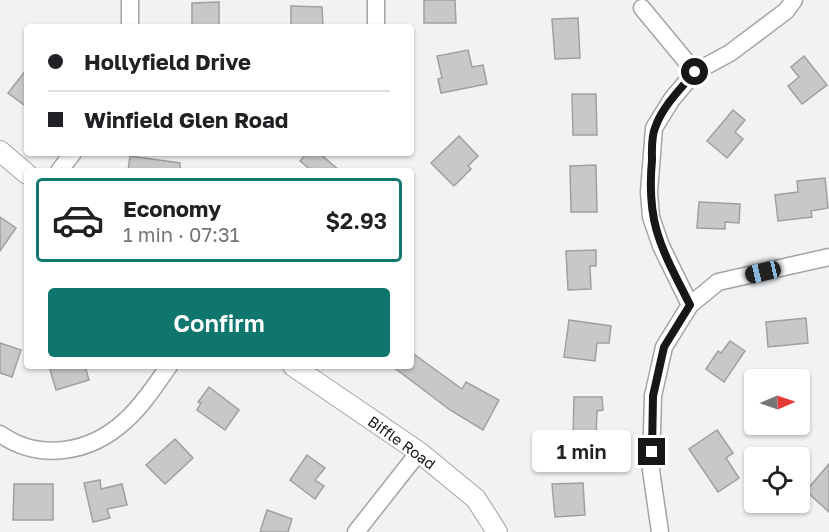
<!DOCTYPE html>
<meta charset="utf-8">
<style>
body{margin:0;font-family:"Golos Text",sans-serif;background:#f2f2f2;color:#202124;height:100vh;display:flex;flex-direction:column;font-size:22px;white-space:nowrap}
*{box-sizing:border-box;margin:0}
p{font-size:20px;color:#757577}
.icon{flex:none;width:33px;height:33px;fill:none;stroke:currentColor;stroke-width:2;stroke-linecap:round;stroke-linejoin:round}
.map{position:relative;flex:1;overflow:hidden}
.drawer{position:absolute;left:24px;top:168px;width:390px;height:201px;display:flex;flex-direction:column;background:#fff;border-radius:6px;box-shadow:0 2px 4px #0004}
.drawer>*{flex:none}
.top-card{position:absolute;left:24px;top:24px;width:390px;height:132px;border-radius:6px;box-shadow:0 2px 4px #0004;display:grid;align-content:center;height:132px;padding:0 24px;background:#fff}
.needle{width:39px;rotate:88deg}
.controls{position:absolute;left:744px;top:369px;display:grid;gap:12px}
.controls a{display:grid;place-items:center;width:66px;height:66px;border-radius:6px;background:#fff;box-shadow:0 2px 4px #0004;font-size:30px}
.end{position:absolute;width:27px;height:27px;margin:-14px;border:8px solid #171718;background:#fff;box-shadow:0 0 0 3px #fff}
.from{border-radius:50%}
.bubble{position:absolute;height:42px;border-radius:6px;background:#fff;box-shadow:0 2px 4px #0004;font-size:20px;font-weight:600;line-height:42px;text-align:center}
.car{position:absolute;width:18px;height:36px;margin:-18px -9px;border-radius:8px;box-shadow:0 0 4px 2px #0007;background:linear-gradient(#222 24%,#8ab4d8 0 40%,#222 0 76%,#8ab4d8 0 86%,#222 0)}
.top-card b{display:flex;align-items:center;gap:21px;height:57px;font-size:22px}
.top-card b+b{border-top:2px solid #e0e0e0}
.top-card i{width:15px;height:15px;background:#202124}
ul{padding:10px 0 0;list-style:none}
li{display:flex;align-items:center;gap:18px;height:84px;margin:0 12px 9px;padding:0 12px;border:3px solid #e0e0e0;border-radius:6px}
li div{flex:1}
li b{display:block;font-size:22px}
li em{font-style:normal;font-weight:600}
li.active{border-color:#0f766e}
li>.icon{width:54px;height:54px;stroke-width:1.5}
.primary-button{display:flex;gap:12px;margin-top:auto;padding:12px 24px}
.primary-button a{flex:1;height:69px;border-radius:6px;background:#0f766e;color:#fff;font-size:24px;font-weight:600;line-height:69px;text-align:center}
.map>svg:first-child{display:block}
</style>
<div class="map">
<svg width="829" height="532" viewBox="0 0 829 532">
<rect width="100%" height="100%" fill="#f1f2f4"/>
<g fill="#c7c8c9" stroke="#9fa0a1" stroke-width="1.5">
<polygon points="424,0 455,0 456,23 424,23"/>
<polygon points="219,2 219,27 192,27 192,3"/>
<polygon points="291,6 322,7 323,27 291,27"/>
<polygon points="578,18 580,58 555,59 552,19"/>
<polygon points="468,50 472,67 483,65 487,84 441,93 438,79 442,78 437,56"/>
<polygon points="804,56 827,85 802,104 788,86 799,77 791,67"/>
<polygon points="27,69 27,107 8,93"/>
<polygon points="572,94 596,94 597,135 573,135"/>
<polygon points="733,110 745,120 735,132 743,139 727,158 707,141"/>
<polygon points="459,136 478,156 468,166 471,169 454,186 431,163"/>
<polygon points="307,153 319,153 340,171 312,171 300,161"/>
<polygon points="130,156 180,163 180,171 128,171"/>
<polygon points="596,165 597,212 571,212 570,166"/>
<polygon points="825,178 828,208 811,211 812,217 778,221 775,195 798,192 797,181"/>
<polygon points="699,202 740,204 739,223 725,222 725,229 697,228"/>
<polygon points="0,217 16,228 0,251"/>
<polygon points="596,250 596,266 590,266 591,289 568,290 566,251"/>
<polygon points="806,318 808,343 768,347 766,322"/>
<polygon points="569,320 611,326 609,343 597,343 595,361 564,357"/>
<polygon points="730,341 745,351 724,382 706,369 718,351 721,353"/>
<polygon points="0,343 21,350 12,377 0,373"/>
<polygon points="411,352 462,389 466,382 499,400 483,430 450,410 392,366 411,366"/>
<polygon points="49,366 85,366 89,380 56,390"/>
<polygon points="209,387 239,410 225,430 197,410 201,403 198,402"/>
<polygon points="574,397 602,397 603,410 597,411 596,437 573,438"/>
<polygon points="717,430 733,453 726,458 739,478 718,492 689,449"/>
<polygon points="175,439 193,458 165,484 146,465"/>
<polygon points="307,455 325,468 315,480 324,486 315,499 290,480"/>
<polygon points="829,464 829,512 806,491"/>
<polygon points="100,480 101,489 122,484 127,505 107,509 110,518 93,522 84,483"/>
<polygon points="583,483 585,515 555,517 552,484"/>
<polygon points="14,484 53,484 53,520 13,520"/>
<polygon points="267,510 292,519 288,532 260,532"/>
</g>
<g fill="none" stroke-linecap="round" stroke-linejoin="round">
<g stroke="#a2a4a5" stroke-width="19">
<g id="minor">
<polyline points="130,0 130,27"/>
<polyline points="642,8 695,72"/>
<polyline points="376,27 376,0"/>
<polyline points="59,171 73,153"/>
<polyline points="690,305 661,246 651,217 649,192 654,128 672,99 695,72 730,53 786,11 794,0"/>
<path d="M0,434C40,462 91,453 126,420C143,405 156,384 169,366"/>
<polyline points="356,532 419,452"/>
<polyline points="660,532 651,470 653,396 664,347 690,305 718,282 829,257"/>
</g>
</g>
<g stroke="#a2a4a5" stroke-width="22">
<g id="tertiary">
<polyline points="0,151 27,174"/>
<polyline points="293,366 419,452 476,499 497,532"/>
</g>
</g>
<use href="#minor" stroke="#fff" stroke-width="16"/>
<use href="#tertiary" stroke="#fff" stroke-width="20"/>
</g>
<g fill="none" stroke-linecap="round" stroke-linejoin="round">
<path stroke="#171718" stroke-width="8" d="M652,452L653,396L664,347L690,305C662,249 646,225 652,160C652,151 651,138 655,128C662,107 681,88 695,72"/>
</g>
<g text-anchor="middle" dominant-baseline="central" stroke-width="4.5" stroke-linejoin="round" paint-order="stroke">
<g font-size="15" fill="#171718" stroke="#fff">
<text transform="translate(402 442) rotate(36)">Biffle Road</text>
</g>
</g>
</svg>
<div class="controls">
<a><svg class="needle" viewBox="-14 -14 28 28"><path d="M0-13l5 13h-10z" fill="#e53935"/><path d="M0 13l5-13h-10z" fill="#757577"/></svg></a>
<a><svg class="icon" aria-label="locate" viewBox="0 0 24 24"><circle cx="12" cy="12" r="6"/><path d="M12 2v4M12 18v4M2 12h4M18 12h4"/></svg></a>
</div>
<i class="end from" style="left:695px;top:72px"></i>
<i class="end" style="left:652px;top:452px"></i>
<div class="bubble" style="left:532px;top:430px;width:99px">1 min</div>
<i class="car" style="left:763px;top:272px;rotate:257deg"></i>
<div class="top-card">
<b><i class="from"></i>Hollyfield Drive</b>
<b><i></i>Winfield Glen Road</b>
</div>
<section class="drawer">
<ul>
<li class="active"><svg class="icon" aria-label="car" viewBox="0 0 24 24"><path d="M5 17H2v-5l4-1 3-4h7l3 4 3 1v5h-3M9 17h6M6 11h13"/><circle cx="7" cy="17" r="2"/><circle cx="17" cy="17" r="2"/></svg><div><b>Economy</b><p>1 min · 07:31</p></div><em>$2.93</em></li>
</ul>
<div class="primary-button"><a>Confirm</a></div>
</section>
</div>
